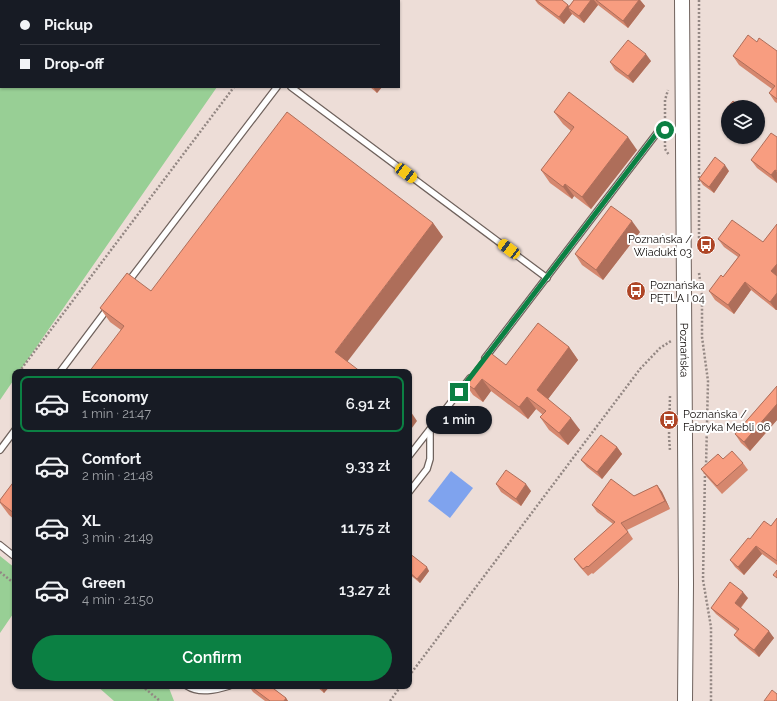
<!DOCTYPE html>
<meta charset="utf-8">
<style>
body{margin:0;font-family:Raleway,sans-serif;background:#20242c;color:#f1f3f6;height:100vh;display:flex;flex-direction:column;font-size:15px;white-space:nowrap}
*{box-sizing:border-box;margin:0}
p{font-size:13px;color:#9ea1a6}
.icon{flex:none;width:22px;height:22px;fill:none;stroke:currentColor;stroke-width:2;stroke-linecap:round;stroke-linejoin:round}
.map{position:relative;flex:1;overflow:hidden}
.details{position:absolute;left:12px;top:369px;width:400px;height:320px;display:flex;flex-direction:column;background:#171b24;border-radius:8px;box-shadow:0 1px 3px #0004}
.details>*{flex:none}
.banner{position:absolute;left:0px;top:0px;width:400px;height:88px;box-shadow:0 1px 3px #0004;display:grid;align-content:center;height:88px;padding:0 20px;background:#171b24}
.controls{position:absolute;left:721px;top:100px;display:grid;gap:8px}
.controls a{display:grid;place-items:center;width:44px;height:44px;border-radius:50%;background:#171b24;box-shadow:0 1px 3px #0004;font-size:20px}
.end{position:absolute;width:18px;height:18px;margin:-9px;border:5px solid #0b8043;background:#fff;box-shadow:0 0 0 2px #fff}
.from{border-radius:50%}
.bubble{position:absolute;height:28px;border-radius:14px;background:#171b24;box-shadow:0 1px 3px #0004;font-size:13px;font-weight:600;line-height:28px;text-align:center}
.car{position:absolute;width:12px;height:24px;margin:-12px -6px;border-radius:5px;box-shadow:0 0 3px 1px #0007;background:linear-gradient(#f5c518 24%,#345 0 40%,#f5c518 0 76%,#345 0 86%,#f5c518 0)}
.banner b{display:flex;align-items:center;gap:14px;height:38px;font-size:15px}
.banner b+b{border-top:1px solid #363941}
.banner i{width:10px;height:10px;background:#f1f3f6}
ul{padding:7px 0 0;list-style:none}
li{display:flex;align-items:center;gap:12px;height:56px;margin:0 8px 6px;padding:0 12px;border:2px solid transparent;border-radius:8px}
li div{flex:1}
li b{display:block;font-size:15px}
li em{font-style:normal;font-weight:600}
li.on{border-color:#0b8043}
li>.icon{width:36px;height:36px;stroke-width:1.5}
.cta{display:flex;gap:8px;margin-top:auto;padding:8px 20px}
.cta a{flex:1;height:46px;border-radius:24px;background:#0b8043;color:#fff;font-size:16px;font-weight:600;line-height:46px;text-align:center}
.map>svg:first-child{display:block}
</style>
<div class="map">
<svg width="777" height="701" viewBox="0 0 777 701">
<rect width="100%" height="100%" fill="#edddd7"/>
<g fill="#98cf95">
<polygon points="0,0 278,0 1,1 1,87 217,87 19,372 15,372 15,378 0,400"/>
<polygon points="0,556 15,568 15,615 13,614 0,633"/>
<polygon points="97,686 166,686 169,688 174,701 114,701"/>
</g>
<polygon fill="#7fa3ee" points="451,471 473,488 450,518 428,501"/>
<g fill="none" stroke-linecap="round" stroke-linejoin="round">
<g stroke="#6f625d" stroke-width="8">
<g id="service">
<polyline points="291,87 547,278"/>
<polyline points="128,282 277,87"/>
<polyline points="485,358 657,133 683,129"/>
<polyline points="60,372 108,308"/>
<polyline points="0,450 15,430"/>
<polyline points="409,456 470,378"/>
<polyline points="409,492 427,469 430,459 430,430"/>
<polyline points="0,545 15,557"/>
<path d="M187,686C199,694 216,690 229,686"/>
</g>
</g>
<g stroke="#6f625d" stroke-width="16">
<g id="tertiary">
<path id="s1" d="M682,0L686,584L685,701"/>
</g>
</g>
<g stroke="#938783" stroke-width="2.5" stroke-dasharray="2 2" stroke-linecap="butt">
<polyline points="699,0 699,252"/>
<polyline points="298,1 299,0"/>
<polyline points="665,122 665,100 668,90"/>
<polyline points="665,141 665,149 669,155"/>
<polyline points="699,273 702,295 702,337 708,381 706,467"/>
<polyline points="19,372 234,87"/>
<polyline points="670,396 669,436 670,451"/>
<polyline points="705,472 703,580 711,627 711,701"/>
<polyline points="0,572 15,584"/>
<polyline points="409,676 640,369 660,348 671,341"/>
<polyline points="142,686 160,701"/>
<polyline points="390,701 401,686"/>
</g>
<use href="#service" stroke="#fff" stroke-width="5.5"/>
<use href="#tertiary" stroke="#fff" stroke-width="14"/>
</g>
<g fill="#d5876e">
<polygon points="535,0 562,0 569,6 574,0 640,0 645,6 628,28 598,5 584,23 572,14 564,24 538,4"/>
<polygon points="757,42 777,51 777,103 775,102 769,93 772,89 739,65 733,56"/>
<polygon points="651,61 633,83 615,70 610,62"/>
<polygon points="370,87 382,87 377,93"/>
<polygon points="554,112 637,150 591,209 574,196 572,199 550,183 541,170 571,131 563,124"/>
<polygon points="777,137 777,183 757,168 751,160"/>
<polygon points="729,171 714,193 703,185 699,179"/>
<polygon points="433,223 443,237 121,330 110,322 100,308 151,291"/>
<polygon points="777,224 777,310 776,310 751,290 734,314 715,300 709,291 723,277 738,257 724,247 718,239 763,242"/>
<polygon points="640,232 603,280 582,265 575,254"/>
<polygon points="569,347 578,360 548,399 580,430 568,445 549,430 540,417 543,415 536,409 528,419 491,391 483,402 473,395 464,382 506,365"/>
<polygon points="777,386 777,420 750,451 741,443 735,434"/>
<polygon points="617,447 622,454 602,479 587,467 581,460"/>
<polygon points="723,459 743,463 748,470 722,494 706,476 701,469"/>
<polygon points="15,480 15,520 9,515 0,503 0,500"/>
<polygon points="496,484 531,491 521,506 501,492"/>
<polygon points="657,485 662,492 670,509 627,530 633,539 593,574 592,573 588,576 579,566 574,559 613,524 597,512 592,505 634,496"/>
<polygon points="777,518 777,565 762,554 744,575 735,567 730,560 750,539 771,526"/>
<polygon points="409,553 429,571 420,583 409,574"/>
<polygon points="748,598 741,608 774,638 759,657 739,641 734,635 737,631 716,614 711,608"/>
<polygon points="249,686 270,686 286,698 288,701 265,701 253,692"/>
<polygon points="316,686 330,686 324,693"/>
</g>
<g fill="#ae6e5a">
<polygon points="591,0 594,0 598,5 584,23 579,16"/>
<polygon points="639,0 640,0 645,6 628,28 623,21"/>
<polygon points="568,5 573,12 568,8 572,14 564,24 559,17"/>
<polygon points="646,54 651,61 633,83 628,76"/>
<polygon points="373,87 382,87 377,93"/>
<polygon points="628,137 637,150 591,209 582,197"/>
<polygon points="725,165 729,171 714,193 709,187"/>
<polygon points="775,170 777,172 777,183 771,175"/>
<polygon points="565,184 574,196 572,199 563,187"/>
<polygon points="632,221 640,232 603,280 596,270"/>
<polygon points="433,223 443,237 344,366 335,352"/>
<polygon points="777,264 777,280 771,271"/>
<polygon points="745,282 751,290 734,314 728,305"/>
<polygon points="777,293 777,310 776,310 770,302"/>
<polygon points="569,347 578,360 545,403 537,390"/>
<polygon points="482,379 491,391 483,402 474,389"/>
<polygon points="527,397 536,409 528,419 519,407"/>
<polygon points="777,404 777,420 750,451 744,442"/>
<polygon points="409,409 417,421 409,432"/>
<polygon points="571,418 580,430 568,445 559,433"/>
<polygon points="617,447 622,454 602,479 597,472"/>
<polygon points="526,484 531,491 521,506 516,499"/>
<polygon points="657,485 662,492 670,509 665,501"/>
<polygon points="756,546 762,554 744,575 738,567"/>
<polygon points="427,567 429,571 420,583 417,579"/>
<polygon points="743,592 748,598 739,609 735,603"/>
<polygon points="769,631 774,638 759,657 754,650"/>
<polygon points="320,686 330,686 324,693"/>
<polygon points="286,698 288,701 284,701"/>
</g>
<g fill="#f89d80" stroke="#ae6e5a">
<polygon points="536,0 562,0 568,5 559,17"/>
<polygon points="574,0 591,0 579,16 568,8"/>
<polygon points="596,0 639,0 623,21"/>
<polygon points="748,35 757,42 759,38 777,51 777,99 769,93 775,86 733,56"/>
<polygon points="628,40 646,54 628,76 610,62"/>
<polygon points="569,92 628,137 582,197 565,184 563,187 541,170 574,127 554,112"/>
<polygon points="733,101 740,107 728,107"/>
<polygon points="728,108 728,116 724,113"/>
<polygon points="287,112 433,223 335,352 361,372 89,372 124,326 100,308 127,273 151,291"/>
<polygon points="771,133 777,137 777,171 775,170 771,175 751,160"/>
<polygon points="715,157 725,165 709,187 699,179"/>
<polygon points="611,206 632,221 596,270 575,254"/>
<polygon points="732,220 763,242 777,224 777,264 771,271 777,276 777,293 770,302 745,282 728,305 709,291 721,275 723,277 740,255 718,239"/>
<polygon points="538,323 569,347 537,390 571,418 559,433 540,417 546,411 527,397 519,407 482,379 474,389 464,382 488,351 506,365"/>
<polygon points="777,386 777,404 744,442 735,434"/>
<polygon points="601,435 617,447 597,472 581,460"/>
<polygon points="732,451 743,463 717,486 701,469 718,454 723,459"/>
<polygon points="506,470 526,484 516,499 496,484"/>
<polygon points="611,479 634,496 657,485 665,501 621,523 628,532 588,567 587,566 583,569 574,559 615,522 592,505"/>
<polygon points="15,480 15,514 0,502 0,500"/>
<polygon points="777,518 777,561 756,546 738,567 730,560 748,538 750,539 764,521 771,526"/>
<polygon points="409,553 427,567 417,579 409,572"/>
<polygon points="777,570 777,578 773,575"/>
<polygon points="730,582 743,592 735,603 769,631 754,650 734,635 739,629 711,608"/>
<polygon points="250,686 270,686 286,698 284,701 270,701"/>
<polygon points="772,690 777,694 777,701 764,701"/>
</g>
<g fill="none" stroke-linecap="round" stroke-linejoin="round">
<polyline stroke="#0b8043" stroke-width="5" points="459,392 657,133 665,130"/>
</g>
<defs>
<g id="bus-disc" transform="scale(1)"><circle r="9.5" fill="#ae4526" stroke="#fff"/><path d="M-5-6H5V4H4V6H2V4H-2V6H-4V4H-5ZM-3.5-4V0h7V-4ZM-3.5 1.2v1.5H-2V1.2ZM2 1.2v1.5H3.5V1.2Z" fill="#fff"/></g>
</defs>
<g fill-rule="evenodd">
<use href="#bus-disc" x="706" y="245"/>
<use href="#bus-disc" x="636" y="291"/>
<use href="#bus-disc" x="669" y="420"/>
</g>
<g text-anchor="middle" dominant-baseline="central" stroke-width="4" stroke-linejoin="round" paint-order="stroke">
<g font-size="11" fill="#120d0b" stroke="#fff" text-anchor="start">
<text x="692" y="239" text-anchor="end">Poznańska /<tspan x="692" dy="13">Wiadukt 03</tspan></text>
<text x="650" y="285">Poznańska<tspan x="650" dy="13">PĘTLA I 04</tspan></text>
<text x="683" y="414">Poznańska /<tspan x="683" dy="13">Fabryka Mebli 06</tspan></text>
</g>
<g font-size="11" fill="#120d0b" stroke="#fff">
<text stroke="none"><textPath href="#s1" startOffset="350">Poznańska</textPath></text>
</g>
</g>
</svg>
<div class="controls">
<a><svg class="icon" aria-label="layers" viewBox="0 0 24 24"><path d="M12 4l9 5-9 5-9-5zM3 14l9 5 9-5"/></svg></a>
</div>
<i class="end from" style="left:665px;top:130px"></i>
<i class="end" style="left:459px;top:392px"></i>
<div class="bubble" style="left:426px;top:406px;width:66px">1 min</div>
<i class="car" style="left:406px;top:173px;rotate:127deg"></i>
<i class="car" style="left:509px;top:249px;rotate:307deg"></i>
<div class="banner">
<b><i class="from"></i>Pickup</b>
<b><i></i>Drop-off</b>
</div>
<section class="details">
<ul>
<li class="on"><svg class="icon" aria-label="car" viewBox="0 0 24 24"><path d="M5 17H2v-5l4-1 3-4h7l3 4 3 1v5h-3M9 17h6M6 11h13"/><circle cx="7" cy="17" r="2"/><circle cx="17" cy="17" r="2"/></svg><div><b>Economy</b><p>1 min · 21:47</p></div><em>6.91 zł</em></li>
<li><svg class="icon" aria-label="car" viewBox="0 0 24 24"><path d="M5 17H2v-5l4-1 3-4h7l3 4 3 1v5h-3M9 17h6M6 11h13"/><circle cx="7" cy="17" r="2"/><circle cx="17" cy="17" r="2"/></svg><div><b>Comfort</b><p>2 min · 21:48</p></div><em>9.33 zł</em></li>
<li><svg class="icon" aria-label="car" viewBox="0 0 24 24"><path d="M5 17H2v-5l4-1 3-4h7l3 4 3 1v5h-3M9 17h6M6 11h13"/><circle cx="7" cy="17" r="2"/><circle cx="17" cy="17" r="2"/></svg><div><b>XL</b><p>3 min · 21:49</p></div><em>11.75 zł</em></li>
<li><svg class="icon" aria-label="car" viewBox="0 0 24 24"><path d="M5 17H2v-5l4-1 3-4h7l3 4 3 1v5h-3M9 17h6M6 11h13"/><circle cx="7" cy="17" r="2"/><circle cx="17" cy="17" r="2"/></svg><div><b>Green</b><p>4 min · 21:50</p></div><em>13.27 zł</em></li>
</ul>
<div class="cta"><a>Confirm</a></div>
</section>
</div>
